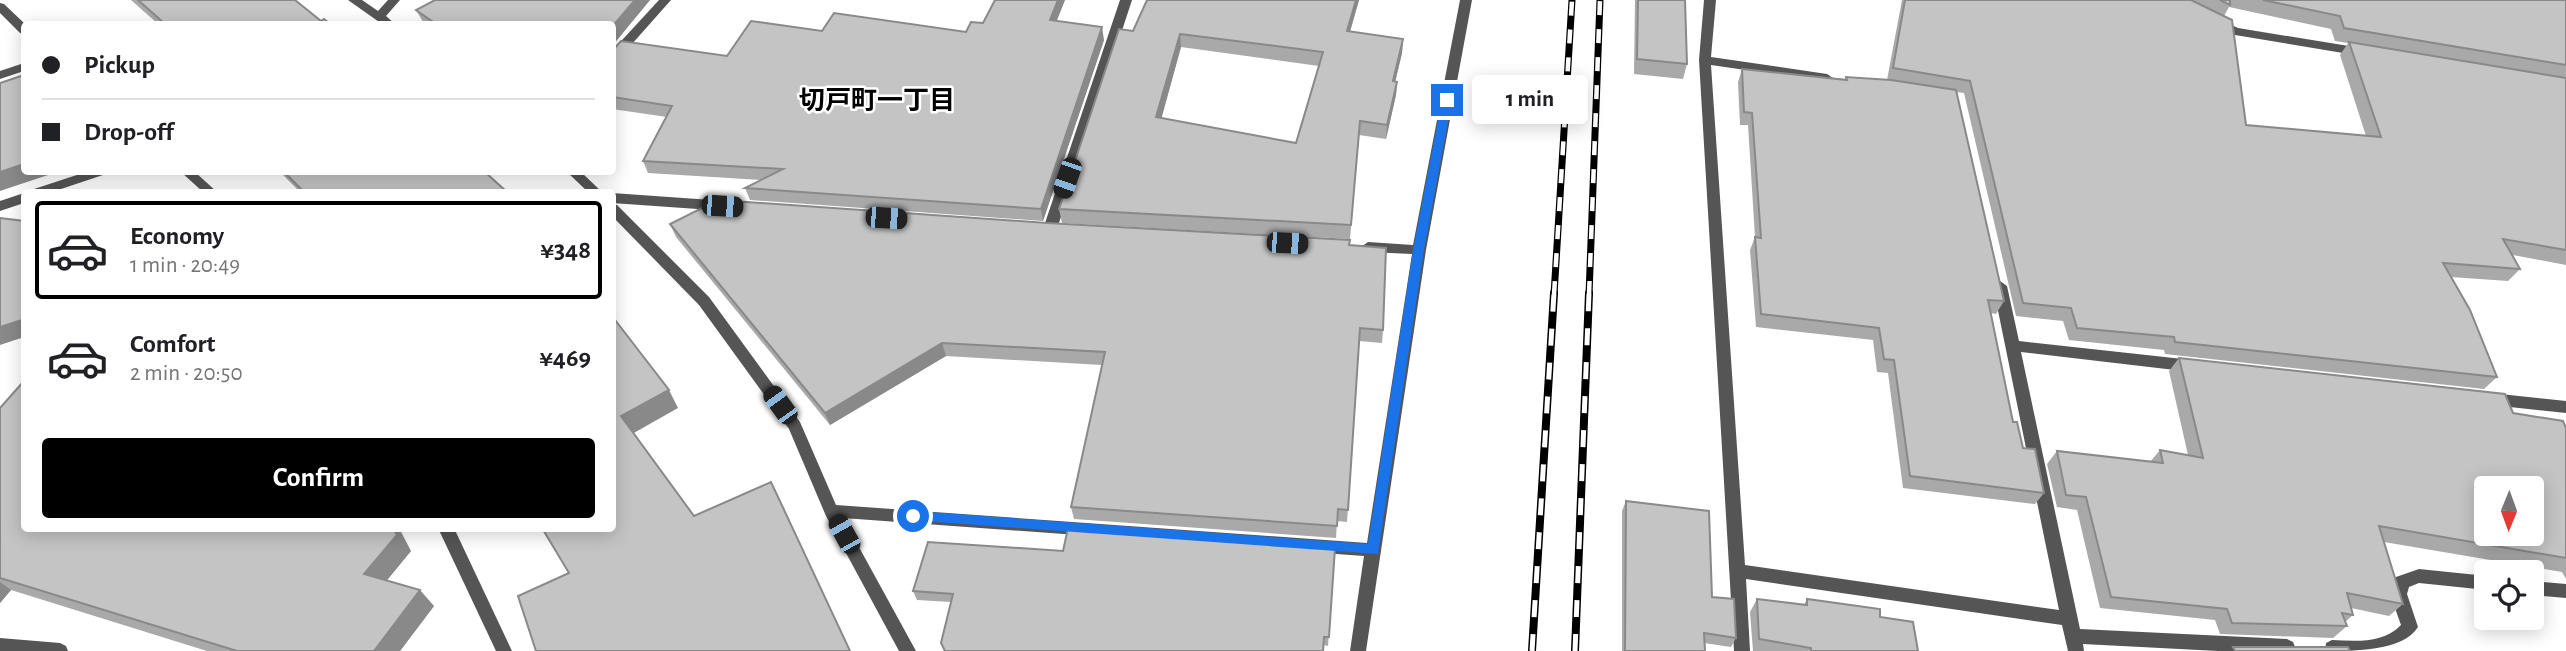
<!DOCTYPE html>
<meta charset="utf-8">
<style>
body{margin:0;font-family:"Alegreya Sans","Noto Sans JP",sans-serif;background:#f6f6f6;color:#202124;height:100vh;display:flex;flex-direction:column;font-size:26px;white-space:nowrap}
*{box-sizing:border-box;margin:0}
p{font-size:23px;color:#757577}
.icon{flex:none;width:38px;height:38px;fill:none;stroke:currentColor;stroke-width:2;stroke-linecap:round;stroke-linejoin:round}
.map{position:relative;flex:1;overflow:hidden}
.sheet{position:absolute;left:21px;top:189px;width:595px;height:343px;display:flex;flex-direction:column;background:#fff;border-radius:7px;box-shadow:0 4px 18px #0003}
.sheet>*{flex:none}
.guide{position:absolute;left:21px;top:21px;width:595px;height:154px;border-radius:7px;box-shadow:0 4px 18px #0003;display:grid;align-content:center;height:154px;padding:0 21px;background:#fff}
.needle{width:46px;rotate:181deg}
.tools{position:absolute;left:2474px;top:476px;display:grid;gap:14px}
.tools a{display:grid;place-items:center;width:70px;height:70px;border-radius:7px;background:#fff;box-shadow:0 4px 18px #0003;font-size:35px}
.end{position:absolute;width:32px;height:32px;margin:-16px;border:9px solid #1a73e8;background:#fff;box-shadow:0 0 0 4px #fff}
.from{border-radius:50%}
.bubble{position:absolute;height:49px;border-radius:7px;background:#fff;box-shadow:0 4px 18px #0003;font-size:23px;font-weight:700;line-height:49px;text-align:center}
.car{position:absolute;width:21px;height:42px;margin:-21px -10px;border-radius:9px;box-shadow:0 0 5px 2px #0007;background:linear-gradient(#222 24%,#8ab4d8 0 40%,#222 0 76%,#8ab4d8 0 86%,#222 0)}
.guide b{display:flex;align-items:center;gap:24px;height:66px;font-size:26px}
.guide b+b{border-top:2px solid #e0e0e0}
.guide i{width:18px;height:18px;background:#202124}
ul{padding:12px 0 0;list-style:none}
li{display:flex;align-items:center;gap:21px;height:98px;margin:0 14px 10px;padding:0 7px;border:4px solid transparent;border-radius:7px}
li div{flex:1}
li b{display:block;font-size:26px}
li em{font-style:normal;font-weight:700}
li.selected{border-color:#000}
li>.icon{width:63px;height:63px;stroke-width:1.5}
.button{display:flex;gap:14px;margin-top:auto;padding:14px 21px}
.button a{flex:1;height:80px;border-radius:7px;background:#000;color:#fff;font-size:28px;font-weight:700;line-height:80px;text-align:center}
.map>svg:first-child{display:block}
</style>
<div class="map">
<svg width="2566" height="651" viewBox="0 0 2566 651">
<rect width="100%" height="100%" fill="#fff"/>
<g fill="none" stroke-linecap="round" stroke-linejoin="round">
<g fill="#555" fill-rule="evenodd">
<polygon points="348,0 362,0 378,11 388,0 400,0 386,16 395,24 382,24"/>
<polygon points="659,0 671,0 616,62 612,63 612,51"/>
<polygon points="1120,0 1132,0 1057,229 1055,232 1045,232 1043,229"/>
<polygon points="1460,0 1472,0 1426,250 1366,651 1350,651 1364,556 843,518 916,651 899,651 826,516 789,429 699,305 612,216 612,204 617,205 709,297 800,422 836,505 1367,543 1412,254 1368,252 1361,247 1368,242 1413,245"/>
<polygon points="1704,0 1716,0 1711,57 1827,74 1833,78 1827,82 1711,65 1745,565 2059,610 1993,286 2000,281 2007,286 2019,341 2192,360 2197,362 2199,366 2197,370 2192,372 2021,352 2080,629 2287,639 2293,642 2295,647 2294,651 2218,651 2083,644 2084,651 2068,651 2062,625 1746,579 1750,651 1734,651 1699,60"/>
<polygon points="0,3 4,4 25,24 24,34 20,33 0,13"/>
<polygon points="2217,18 2238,28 2361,48 2367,52 2361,56 2235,35 2213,25 2213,19"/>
<polygon points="24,63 24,71 0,79 0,71"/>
<polygon points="86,172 104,172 103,175 52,192 33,192 34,189"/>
<polygon points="181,172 195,172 217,192 203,192"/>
<polygon points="567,172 581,172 602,192 588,192"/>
<polygon points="24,193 24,203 0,211 0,201"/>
<polygon points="612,193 726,201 733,206 726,211 612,203"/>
<polygon points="2491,393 2566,401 2566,413 2491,405 2486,403 2484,399 2486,395"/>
<polygon points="438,528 454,528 512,651 496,651"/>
<path d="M2419,569L2487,576V590L2419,583L2409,587L2407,594L2418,627C2403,651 2355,651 2325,651L2326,643L2332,640C2356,641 2383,644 2401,625C2395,607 2388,595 2396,577Z"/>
<polygon points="2532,581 2566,584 2566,598 2532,595"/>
<polygon points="0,638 60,643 66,646 68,651 0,651"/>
</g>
<g stroke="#000" stroke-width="7">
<g id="rail-far1">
<polyline points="1554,295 1572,0"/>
<polyline points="1589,295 1600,0"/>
</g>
</g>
<g stroke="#000" stroke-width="8">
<g id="rail">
<polyline points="1532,651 1554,293"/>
<polyline points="1575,651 1589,293"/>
</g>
</g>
<use href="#rail-far1" stroke="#fff" stroke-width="4.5" stroke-dasharray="14" stroke-linecap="butt"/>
<use href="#rail" stroke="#fff" stroke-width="5" stroke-dasharray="17" stroke-linecap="butt"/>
</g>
<g fill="#a9a9a9" fill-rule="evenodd">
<polygon points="131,0 295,0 321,21 330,24 158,24"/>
<polygon points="435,0 650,0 612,46 612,24 426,24 423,22 416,10"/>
<polygon points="995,0 1065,0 1056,21 1104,40 1043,221 750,200 745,188 761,180 648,173 643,161 667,117 612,109 612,51 727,56 822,31 966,32 983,23"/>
<path d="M1359,0L1350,32L1403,39L1402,53L1395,82H1397L1396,95L1386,139L1359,135L1350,239L1062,223L1059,209L1133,31ZM1181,47L1319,66L1296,143L1161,118Z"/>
<polygon points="1635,0 1685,0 1687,64 1683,79 1634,74"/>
<path d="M1902,0H2566V265L2513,255L2520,269L2508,281L2451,277L2497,377L2484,389L2165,354L2164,350L2069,340L2063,321L2016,316L1964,93L1956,92L2004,301L1996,314L1991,313L2013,422L2023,448L2044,493L2035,504L1903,488L1888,373L1877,372L1873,340L1756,327L1750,250L1755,237L1748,125H1740L1738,82L1742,69L1845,79L1846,77L1887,80ZM2229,7L2331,29L2335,41L2348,43L2340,55L2366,136L2246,125L2224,16Z"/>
<polygon points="280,172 485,172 507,192 300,192"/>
<polygon points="670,224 1349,245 1383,330 1382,343 1359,341 1347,522 1337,521 1336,538 1074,519 1071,507 1102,365 946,356 830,425 676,237"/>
<polygon points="2179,358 2513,413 2566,428 2566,579 2562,572 2384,542 2403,604 2389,616 2351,608 2353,615 2345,622 2347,626 2333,638 2220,634 2215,620 2100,608 2077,510 2057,507 2047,464 2057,451 2150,462 2160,450 2188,455 2169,371"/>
<polygon points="0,408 24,528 411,551 386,581 434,606 400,651 207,651 11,590 0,603"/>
<polygon points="1626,501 1712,597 1736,638 1731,647 1704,643 1705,651 1622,651 1622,511"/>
<polygon points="1335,548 1328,646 1323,645 1323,651 944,651 941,643 951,602 917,600 913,591 1063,551"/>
<polygon points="1757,599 1804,605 1807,599 1880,617 1918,651 1753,651 1750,612"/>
</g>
<g fill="#898989">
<polygon points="635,0 650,0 612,46 612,27"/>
<polygon points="1058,0 1065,0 1052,33 1050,20"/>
<polygon points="1356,0 1359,0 1346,45 1347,31"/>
<polygon points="1102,27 1104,40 1043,221 1041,209"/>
<polygon points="1180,34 1181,47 1158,131 1156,117"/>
<polygon points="1403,39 1402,53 1392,95 1393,81"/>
<polygon points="1397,82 1396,95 1386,139 1387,125"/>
<polygon points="24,164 24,172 54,172 54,173 0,191 0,172"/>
<polygon points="24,318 24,337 0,345 0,327"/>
<polygon points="942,343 946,356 830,425 825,413"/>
<polygon points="669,390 678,408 632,434 621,416"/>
<polygon points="393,528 399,528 411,551 379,590 364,574"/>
<polygon points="0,582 11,590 0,603"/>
<polygon points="420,590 434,606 400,651 374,651"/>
</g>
<g fill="#c4c4c4" stroke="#898989" stroke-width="2" fill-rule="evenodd">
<polygon points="138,0 295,0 321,21 324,19 330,24 165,24"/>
<polygon points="435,0 635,0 612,27 612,24 436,24 416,10"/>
<polygon points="995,0 1058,0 1050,20 1102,27 1041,209 745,188 783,169 643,161 672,106 612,97 612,51 621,41 727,56 751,21 822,31 834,13 966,32 971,22 983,23"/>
<path d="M1147,0H1356L1347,31L1403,39L1393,81L1397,82L1387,125L1360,121L1351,225L1059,209L1119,29L1133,31ZM1180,34L1323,52L1296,143L1156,117Z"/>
<polygon points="1638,0 1685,0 1687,64 1637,59"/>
<polygon points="1905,0 2191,0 2232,20 2246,125 2381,137 2349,42 2566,78 2566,250 2503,239 2520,269 2443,263 2470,310 2497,377 2175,342 2174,337 2077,328 2071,308 2023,303 1970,81 1893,68"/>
<polygon points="2220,0 2230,0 2230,5"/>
<polygon points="2263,0 2566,0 2566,65 2344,28 2340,16"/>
<polygon points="1742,69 1847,80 1846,77 1891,80 1956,90 2004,301 1988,300 2013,422 2017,422 2023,448 2035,449 2044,493 1910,476 1894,360 1884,359 1879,328 1761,314 1755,237 1761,238 1752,113 1744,112"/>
<polygon points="24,75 24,164 0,172 0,83"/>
<polygon points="284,172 485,172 507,192 304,192"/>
<polygon points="718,200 1047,223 1350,240 1349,245 1386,248 1383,330 1360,328 1348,510 1338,509 1337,526 1071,507 1105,352 942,343 825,413 670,224"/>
<polygon points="0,218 24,221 24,318 22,320 0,327"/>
<polygon points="612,316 669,390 621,416 694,516 771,482 850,651 536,651 518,596 569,573 542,528 612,528"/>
<path d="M2179,358L2505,394L2513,413L2563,421L2566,428V558L2379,526L2403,604L2347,593L2353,615L2342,613L2347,626L2232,623L2227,609L2111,597L2086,497L2066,495L2057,451L2163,463L2160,450L2203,458ZM2487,488H2532V534H2487Z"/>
<polygon points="24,381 24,528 393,528 397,535 364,574 420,590 374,651 237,651 0,578 0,408"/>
<polygon points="1626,501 1709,511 1712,597 1734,599 1736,638 1704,633 1705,651 1625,651"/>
<polygon points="1068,528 1335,548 1329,637 1324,637 1323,651 945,651 941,643 953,594 913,591 928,542 1063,551"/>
<polygon points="1757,599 1807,605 1807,599 1880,609 1880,617 1913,622 1918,651 1811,651 1811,648 1759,639"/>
<polygon points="2233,647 2348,647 2350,651 2235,651"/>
</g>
<polygon fill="#1a73e8" points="1447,97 1452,100 1424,250 1378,554 908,520 906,516 913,511 1368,544 1413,250 1442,100"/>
<g text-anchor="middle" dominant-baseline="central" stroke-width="5" stroke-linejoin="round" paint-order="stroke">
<g font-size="26" font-weight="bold" fill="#000" stroke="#fff">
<text x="877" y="101">切戸町一丁目</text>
</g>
</g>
</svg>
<div class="tools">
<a><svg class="needle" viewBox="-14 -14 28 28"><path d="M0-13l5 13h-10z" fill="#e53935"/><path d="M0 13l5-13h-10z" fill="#757577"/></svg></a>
<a><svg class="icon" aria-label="locate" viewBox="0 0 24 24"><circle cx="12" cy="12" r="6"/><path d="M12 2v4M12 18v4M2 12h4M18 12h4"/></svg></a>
</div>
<i class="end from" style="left:913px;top:516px"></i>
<i class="end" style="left:1447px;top:100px"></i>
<div class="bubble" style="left:1472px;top:75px;width:116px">1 min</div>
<i class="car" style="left:1067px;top:178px;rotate:199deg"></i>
<i class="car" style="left:722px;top:206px;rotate:94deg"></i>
<i class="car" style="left:886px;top:218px;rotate:94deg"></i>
<i class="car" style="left:1287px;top:243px;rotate:93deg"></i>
<i class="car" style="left:780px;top:405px;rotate:324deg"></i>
<i class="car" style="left:844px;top:534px;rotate:331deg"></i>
<div class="guide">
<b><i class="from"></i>Pickup</b>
<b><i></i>Drop-off</b>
</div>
<section class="sheet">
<ul>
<li class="selected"><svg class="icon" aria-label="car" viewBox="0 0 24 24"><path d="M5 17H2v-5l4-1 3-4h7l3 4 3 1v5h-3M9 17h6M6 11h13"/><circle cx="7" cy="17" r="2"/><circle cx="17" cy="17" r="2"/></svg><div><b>Economy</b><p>1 min · 20:49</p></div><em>¥348</em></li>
<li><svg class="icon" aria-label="car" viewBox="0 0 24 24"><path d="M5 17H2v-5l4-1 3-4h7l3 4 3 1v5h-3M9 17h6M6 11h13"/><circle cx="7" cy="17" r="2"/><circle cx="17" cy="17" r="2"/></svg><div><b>Comfort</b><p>2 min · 20:50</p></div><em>¥469</em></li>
</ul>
<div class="button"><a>Confirm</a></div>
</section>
</div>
